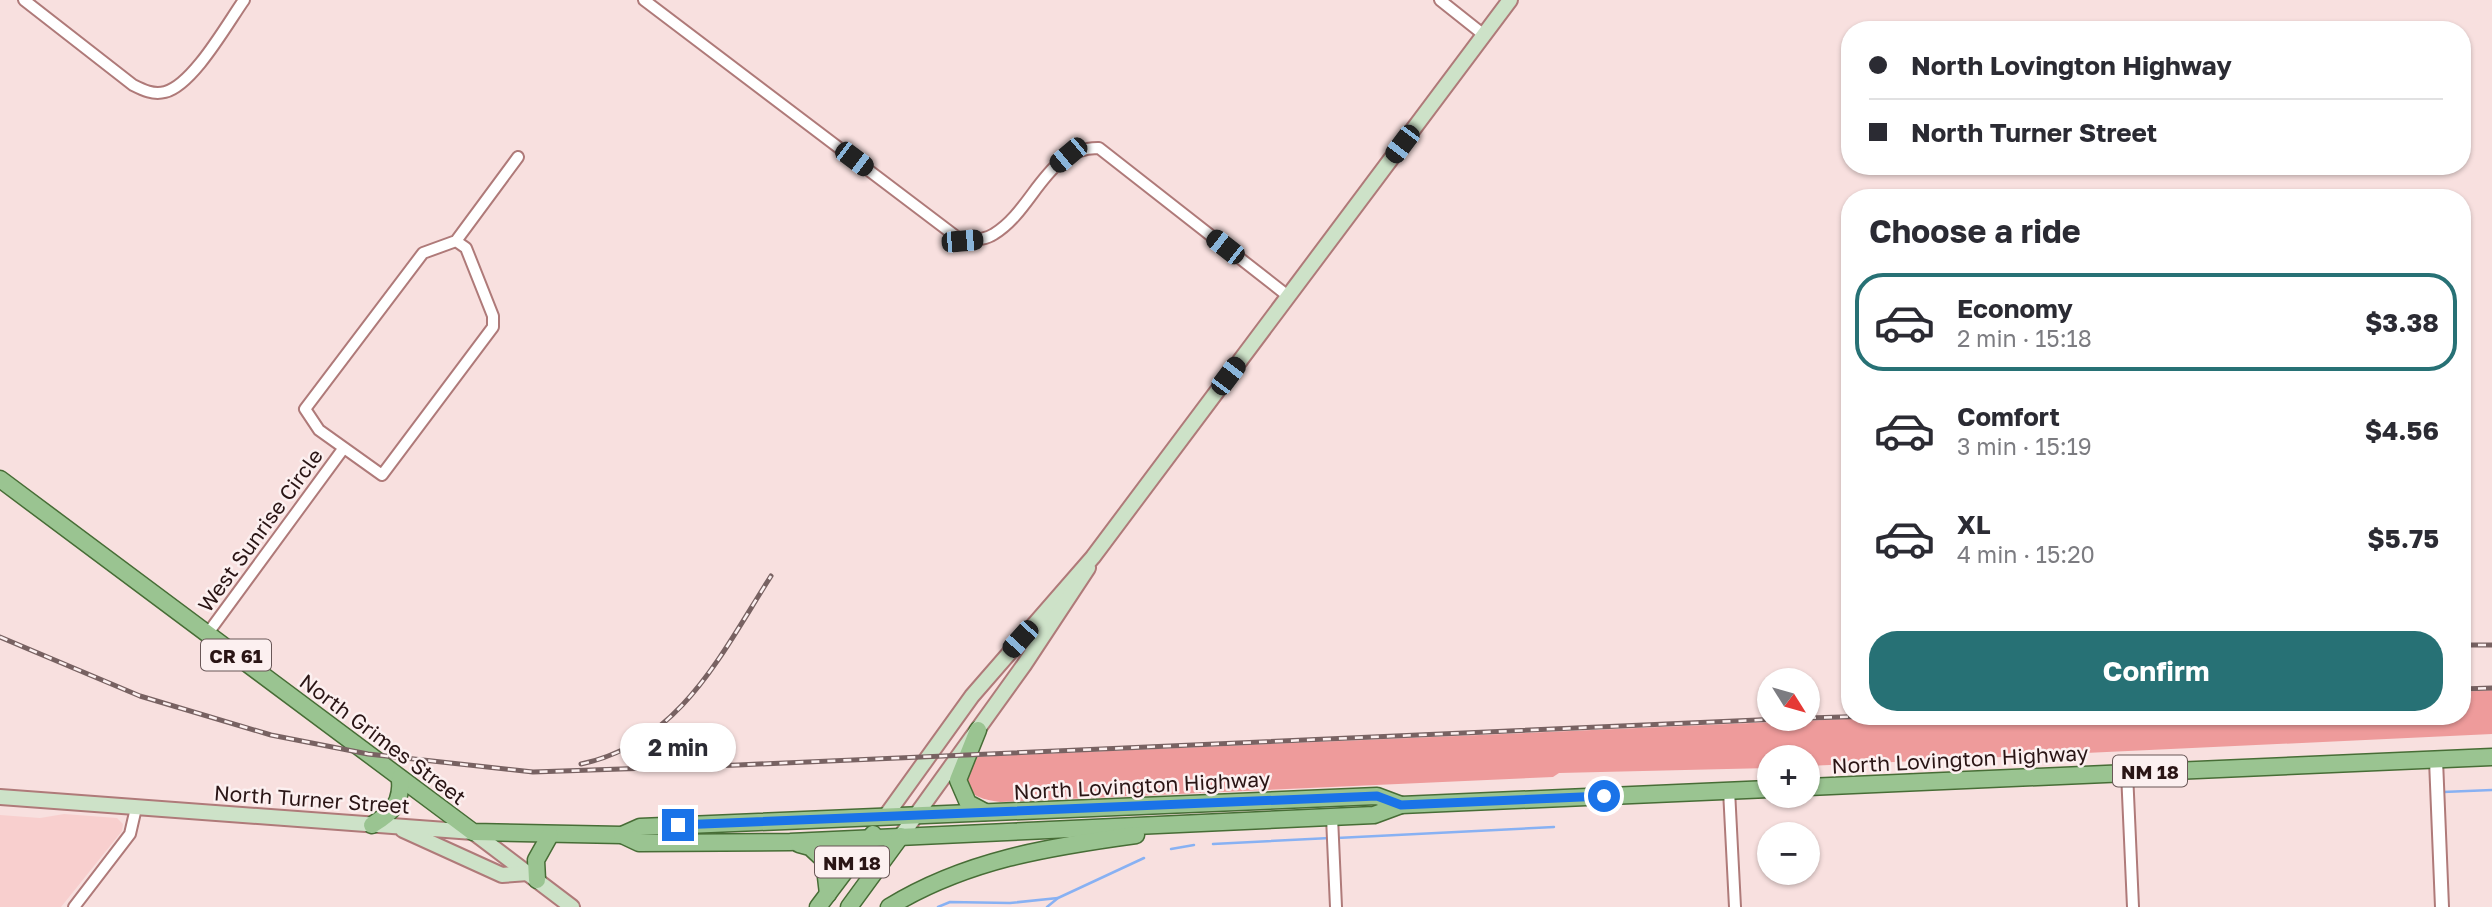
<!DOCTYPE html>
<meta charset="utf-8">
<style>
body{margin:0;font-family:"Golos Text",sans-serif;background:#f7f7f7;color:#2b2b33;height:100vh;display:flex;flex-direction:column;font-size:26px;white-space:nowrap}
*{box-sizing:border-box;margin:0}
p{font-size:23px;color:#7c7c81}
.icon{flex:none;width:38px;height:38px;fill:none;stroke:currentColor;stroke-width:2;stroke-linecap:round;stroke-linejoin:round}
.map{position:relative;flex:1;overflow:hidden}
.details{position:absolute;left:1841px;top:189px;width:630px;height:536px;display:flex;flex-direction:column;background:#fff;border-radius:28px;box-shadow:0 2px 5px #0004}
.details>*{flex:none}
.guide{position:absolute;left:1841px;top:21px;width:630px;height:154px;border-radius:28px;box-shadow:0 2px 5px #0004;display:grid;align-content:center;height:154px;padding:0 28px;background:#fff}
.needle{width:46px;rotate:127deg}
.controls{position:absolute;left:1757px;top:668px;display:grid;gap:14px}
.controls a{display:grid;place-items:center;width:63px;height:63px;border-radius:50%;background:#fff;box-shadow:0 2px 5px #0004;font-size:35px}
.end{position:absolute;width:32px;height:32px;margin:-16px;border:9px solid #1a73e8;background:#fff;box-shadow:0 0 0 4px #fff}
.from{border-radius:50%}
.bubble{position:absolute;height:49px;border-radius:24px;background:#fff;box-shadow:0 2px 5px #0004;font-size:23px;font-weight:700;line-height:49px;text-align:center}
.car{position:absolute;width:21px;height:42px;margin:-21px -10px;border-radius:9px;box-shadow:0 0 5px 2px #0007;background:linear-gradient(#222 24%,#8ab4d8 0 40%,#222 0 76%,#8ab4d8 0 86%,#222 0)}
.guide b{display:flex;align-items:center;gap:24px;height:66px;font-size:26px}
.guide b+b{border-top:2px solid #e1e1e2}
.guide i{width:18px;height:18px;background:#2b2b33}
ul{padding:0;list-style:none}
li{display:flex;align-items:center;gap:21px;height:98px;margin:0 14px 10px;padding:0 14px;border:4px solid transparent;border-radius:28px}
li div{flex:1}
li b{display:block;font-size:26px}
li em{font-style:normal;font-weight:700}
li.active{border-color:#277175}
li>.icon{width:63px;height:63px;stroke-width:1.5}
h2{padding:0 28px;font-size:32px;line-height:84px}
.cta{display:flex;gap:14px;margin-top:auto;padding:14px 28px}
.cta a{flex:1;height:80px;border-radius:28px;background:#277175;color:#fff;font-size:28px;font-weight:700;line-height:80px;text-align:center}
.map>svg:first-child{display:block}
</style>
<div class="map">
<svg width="2492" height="907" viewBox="0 0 2492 907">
<rect width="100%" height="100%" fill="#f8e0df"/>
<polygon fill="#f8cfce" points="64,814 117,818 123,824 122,831 61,907 0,907 0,815 40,818"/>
<path fill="#ee9b9b" d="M2492,690V734L1808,766V758H1769V768L1559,773L1553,777L1000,802C983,799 973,798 963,783L972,757L1915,716H2462V692Z"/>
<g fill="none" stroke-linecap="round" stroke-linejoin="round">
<g stroke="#88b1f3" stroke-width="2.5">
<polyline points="2443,792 2492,790"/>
<polyline points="1337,838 1554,827"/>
<polyline points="1213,844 1330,838"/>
<polyline points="1171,849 1194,845"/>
<polyline points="938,907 950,902 1010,903 1058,898"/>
<polyline points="1047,907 1058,898 1144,858"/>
</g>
<g stroke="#af7a79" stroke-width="14">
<g id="minor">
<path d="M24,0L133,85C143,90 153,95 165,92C193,85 227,24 244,0"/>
<path d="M644,0L962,241C973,240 985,240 994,234C1034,210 1046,147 1099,148L1288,296"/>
<polyline points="1440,0 1484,35"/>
<polyline points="456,241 466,248 493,316 493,327 382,475 319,430 305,409 423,253 456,241 518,157"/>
<polyline points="208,633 343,449"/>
<polyline points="2127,772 2133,907"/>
<polyline points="1729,790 1735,907"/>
<polyline points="1332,817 1336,907"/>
<polyline points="74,907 130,834 136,808"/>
</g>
</g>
<g stroke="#af7a79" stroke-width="16">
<polyline id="tertiary" points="2436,760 2442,907"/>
</g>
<g stroke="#af7a79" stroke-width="18">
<g id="secondary">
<polyline points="0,797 473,832 572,907"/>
<polyline points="885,817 972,696 1093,557 1510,0"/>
<polyline points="403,830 502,875 528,873"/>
<polyline points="901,836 1024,665 1088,568"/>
</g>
</g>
<g stroke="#476d36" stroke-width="19">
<g id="primary">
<polyline points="0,479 473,832 622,835 640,827 1377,796 1401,805"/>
<polyline points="978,730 958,780 968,803 985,812"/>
<polyline points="1808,787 2492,757"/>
<path d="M372,825C393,812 402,803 400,778"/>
<polyline points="622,835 639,843 790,842 1374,815 1401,805 1769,789"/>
<polyline points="799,844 810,847 824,860 828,894"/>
<polyline points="537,880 536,860 550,835"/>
<polyline points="818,907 873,834"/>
<polyline points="849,907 901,836"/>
<path d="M889,907C966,860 1048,847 1136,835"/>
</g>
</g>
<use href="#minor" stroke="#fff" stroke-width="10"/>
<use href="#tertiary" stroke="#fff" stroke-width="12"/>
<use href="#secondary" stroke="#cde2c8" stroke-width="14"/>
<use href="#primary" stroke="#9ac491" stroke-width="16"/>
<g stroke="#786262" stroke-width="5">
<g id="rail">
<polyline points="0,637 140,696 271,735 368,754 533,772 738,765 1782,719"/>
<polyline points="2462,645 2492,645"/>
<polyline points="2462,689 2492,688"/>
<polyline points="1808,718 1875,716"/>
<path d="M581,764C680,743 721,654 771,576"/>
</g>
</g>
<use href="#rail" stroke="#fcf0f0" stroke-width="2.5" stroke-dasharray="8" stroke-linecap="butt"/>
</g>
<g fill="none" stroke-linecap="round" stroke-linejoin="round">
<polyline stroke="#1a73e8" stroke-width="9" points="678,825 1377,796 1401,805 1604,796"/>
</g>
<g text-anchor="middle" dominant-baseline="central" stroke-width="5" stroke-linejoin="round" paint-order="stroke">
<g fill="#fcf0f0" stroke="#695757" stroke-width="2">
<rect x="201" y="639.5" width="70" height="31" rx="5"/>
<rect x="2113" y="755.5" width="74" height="31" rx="5"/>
<rect x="815" y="846.5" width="74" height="31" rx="5"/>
</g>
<g font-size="19" font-weight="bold" fill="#2a1515">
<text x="236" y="655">CR 61</text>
<text x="2150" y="771">NM 18</text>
<text x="852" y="862">NM 18</text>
</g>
<g font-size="21" fill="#2a1515" stroke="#fcf0f0">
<text transform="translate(260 530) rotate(-54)">West Sunrise Circle</text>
<text transform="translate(383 739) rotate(37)">North Grimes Street</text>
<text transform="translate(1960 759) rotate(-3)">North Lovington Highway</text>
<text transform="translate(1142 785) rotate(-3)">North Lovington Highway</text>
<text transform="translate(312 799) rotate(4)">North Turner Street</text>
</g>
</g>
</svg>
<div class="controls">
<a><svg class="needle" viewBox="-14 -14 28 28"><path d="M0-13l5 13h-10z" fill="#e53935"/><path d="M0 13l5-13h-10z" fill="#7c7c81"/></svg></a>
<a>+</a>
<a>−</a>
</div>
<i class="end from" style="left:1604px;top:796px"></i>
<i class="end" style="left:678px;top:825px"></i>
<div class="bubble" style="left:620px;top:723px;width:116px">2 min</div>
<i class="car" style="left:1402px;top:144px;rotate:217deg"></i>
<i class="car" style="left:1068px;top:155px;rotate:230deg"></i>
<i class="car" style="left:854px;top:159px;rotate:127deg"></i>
<i class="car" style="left:962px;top:241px;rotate:85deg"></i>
<i class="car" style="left:1225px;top:247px;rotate:308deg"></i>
<i class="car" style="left:1228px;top:376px;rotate:37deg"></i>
<i class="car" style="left:1020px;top:639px;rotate:222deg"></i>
<div class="guide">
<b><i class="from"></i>North Lovington Highway</b>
<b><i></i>North Turner Street</b>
</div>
<section class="details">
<h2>Choose a ride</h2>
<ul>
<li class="active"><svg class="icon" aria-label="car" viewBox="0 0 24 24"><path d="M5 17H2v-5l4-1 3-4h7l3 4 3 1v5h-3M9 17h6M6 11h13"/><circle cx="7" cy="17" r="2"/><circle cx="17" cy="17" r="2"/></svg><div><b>Economy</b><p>2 min · 15:18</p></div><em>$3.38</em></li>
<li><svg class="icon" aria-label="car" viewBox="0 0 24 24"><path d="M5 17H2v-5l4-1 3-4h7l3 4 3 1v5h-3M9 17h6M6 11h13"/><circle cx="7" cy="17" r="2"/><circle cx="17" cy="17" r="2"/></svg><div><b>Comfort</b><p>3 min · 15:19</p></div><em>$4.56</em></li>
<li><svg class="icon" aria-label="car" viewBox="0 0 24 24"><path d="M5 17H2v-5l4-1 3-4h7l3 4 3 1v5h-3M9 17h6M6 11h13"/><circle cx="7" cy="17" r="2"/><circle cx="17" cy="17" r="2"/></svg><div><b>XL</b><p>4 min · 15:20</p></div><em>$5.75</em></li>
</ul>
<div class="cta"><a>Confirm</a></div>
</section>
</div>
